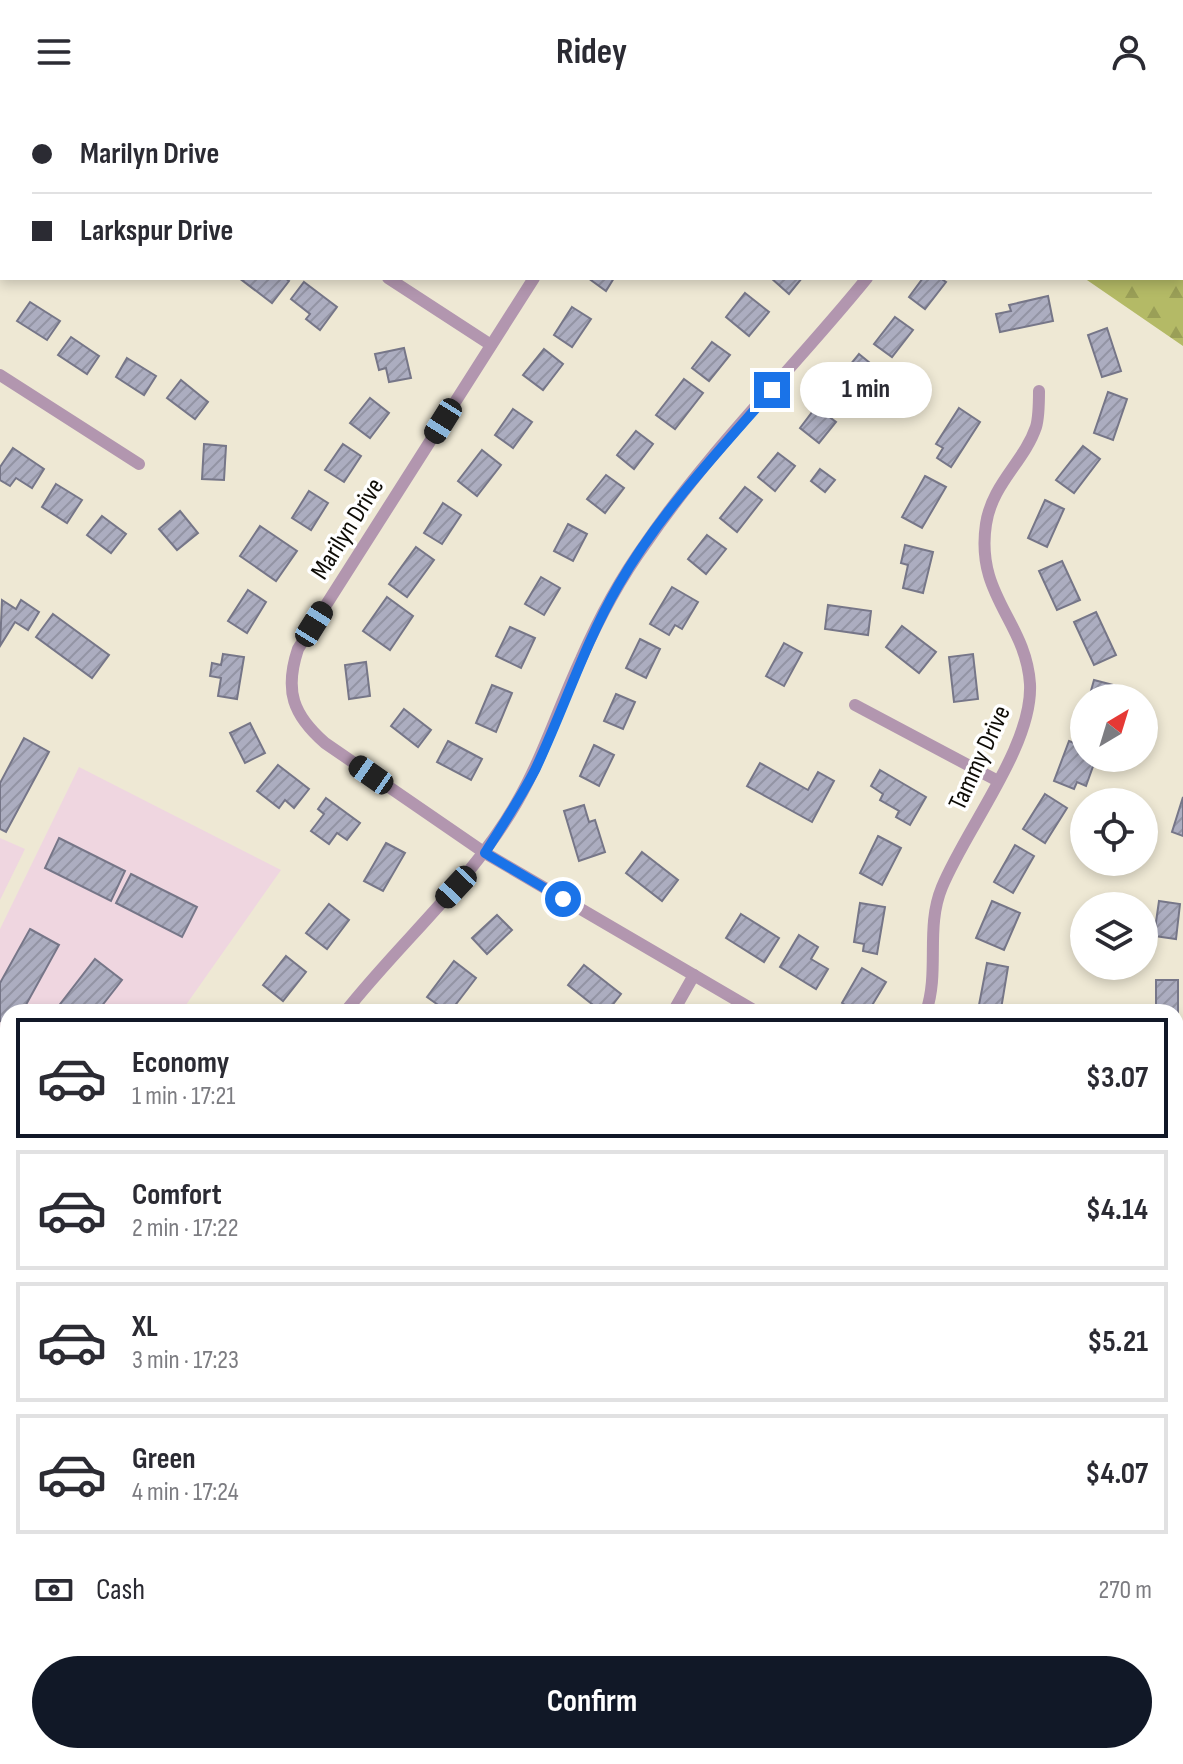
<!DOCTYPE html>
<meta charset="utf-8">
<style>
body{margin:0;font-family:"Sofia Sans Condensed",sans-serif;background:#f2f2f3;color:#2b2b33;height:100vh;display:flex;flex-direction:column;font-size:30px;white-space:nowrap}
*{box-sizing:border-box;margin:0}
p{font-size:26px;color:#7c7c81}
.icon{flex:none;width:44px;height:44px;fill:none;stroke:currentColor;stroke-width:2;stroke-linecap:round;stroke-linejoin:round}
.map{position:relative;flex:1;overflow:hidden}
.panel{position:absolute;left:0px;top:900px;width:1184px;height:760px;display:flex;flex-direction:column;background:#fff;border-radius:24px 24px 0 0;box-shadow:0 4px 12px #0003}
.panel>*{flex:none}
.top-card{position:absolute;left:0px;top:0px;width:1184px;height:176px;box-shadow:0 4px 12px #0003;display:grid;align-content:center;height:176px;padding:0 32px;background:#fff}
.needle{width:52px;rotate:38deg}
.fabs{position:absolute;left:1070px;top:580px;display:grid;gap:16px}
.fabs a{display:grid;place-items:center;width:88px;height:88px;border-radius:50%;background:#fff;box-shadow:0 4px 12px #0003;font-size:40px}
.end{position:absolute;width:36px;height:36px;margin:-18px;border:10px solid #1a73e8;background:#fff;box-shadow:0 0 0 4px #fff}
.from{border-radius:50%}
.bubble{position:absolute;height:56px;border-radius:28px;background:#fff;box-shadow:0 4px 12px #0003;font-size:26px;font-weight:700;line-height:56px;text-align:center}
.car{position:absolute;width:24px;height:48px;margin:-24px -12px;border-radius:10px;box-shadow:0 0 6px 2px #0007;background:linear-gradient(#222 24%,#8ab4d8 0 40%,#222 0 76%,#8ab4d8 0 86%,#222 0)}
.top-card b{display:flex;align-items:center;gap:28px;height:76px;font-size:30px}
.top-card b+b{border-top:2px solid #e1e1e2}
.top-card i{width:20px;height:20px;background:#2b2b33}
ul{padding:14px 0 0;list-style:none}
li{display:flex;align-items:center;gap:24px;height:120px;margin:0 16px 12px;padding:0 16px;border:4px solid #e1e1e2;border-radius:0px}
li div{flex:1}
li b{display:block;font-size:30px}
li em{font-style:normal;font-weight:700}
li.selected{border-color:#111827}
li>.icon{width:72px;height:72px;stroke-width:1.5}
.pay{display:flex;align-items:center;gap:20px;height:88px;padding:0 32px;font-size:30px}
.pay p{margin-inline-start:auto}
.action{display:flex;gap:16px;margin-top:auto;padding:16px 32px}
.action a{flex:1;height:92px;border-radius:48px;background:#111827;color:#fff;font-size:32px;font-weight:700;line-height:92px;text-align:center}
header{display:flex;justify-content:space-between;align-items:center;height:104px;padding:0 32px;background:#fff;font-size:36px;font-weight:700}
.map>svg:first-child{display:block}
</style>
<header><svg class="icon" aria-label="menu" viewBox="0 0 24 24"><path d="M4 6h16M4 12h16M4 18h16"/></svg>Ridey<svg class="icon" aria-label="person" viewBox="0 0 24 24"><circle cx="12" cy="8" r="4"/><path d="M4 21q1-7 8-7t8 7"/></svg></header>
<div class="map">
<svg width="1183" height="1660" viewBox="0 0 1183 1660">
<defs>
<pattern id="forest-firs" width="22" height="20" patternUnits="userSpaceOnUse" patternTransform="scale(2)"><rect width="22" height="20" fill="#b4ba66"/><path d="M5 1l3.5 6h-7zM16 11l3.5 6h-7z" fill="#9a9f57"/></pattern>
<pattern id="building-hatch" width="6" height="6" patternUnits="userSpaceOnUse" patternTransform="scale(2)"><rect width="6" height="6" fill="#acadc0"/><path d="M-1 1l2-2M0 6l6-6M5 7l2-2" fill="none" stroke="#9394a4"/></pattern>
</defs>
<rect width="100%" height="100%" fill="#eee8d4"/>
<g fill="#efd6e0">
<polygon points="79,663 281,766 181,908 8,908 8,1029 0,1026 0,825"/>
<polygon points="0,734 25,745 0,796"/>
</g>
<g fill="#edd7e3">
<polygon points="8,1161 8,1584 0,1580 0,1172"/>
<polygon points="155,1652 290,1652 286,1660 173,1660"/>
</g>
<polygon fill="url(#forest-firs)" points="1138,0 1183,0 1183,242 1084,174 1182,174 1182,2 1137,2"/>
<g fill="url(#building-hatch)" stroke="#767688" stroke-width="2">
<polygon points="2,50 2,104 0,103"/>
<polygon points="239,174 285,174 289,177 272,199"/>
<polygon points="588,174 614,174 606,187"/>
<polygon points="771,174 802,174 789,190"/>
<polygon points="923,174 940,174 946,178 925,205 909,193"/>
<polygon points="304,178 337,203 320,226 306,215 310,210 291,195"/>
<polygon points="745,189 769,208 749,232 726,213"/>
<polygon points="1048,192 1053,217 1000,228 996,210 1011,207 1009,201"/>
<polygon points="30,198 60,217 47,236 17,217"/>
<polygon points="572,203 591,215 572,243 554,231"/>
<polygon points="895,213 913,226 892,253 874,240"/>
<polygon points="1107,224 1121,267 1102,273 1088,231"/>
<polygon points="71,233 99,252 87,270 58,251"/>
<polygon points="712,238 730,251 709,277 692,264"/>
<polygon points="404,244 411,274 389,278 386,264 379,266 375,250"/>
<polygon points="544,245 563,260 543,286 523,271"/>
<polygon points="859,250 876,264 850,297 832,283"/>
<polygon points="127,254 156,272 144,291 116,273"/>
<polygon points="684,275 703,289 675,325 656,311"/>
<polygon points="181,276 208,298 195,315 167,294"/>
<polygon points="1108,288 1127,295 1113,336 1094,329"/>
<polygon points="370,294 389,309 370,334 350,319"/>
<polygon points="816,303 836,318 819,339 800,324"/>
<polygon points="959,304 980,318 951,363 937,354 943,344 936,340"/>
<polygon points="513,305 532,318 513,344 495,331"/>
<polygon points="636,327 653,340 634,365 617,351"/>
<polygon points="204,340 226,342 224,376 202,375"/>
<polygon points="343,340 361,352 344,378 325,366"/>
<polygon points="1083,342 1100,355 1074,389 1056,376"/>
<polygon points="13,344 44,365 32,384 16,374 10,382 0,376 0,363"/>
<polygon points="482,346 501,361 477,392 458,377"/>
<polygon points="778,349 795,362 775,387 758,373"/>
<polygon points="820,365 835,376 825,388 811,377"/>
<polygon points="606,371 624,384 605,409 587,395"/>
<polygon points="925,372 946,383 922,424 902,413"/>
<polygon points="56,380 82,396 67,419 42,403"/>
<polygon points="745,383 762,396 737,428 720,414"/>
<polygon points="309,387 328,399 311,426 292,414"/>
<polygon points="1045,396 1064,405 1047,443 1028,434"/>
<polygon points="443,399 461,411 442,440 424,429"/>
<polygon points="180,407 198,429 177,446 159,425"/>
<polygon points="102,412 126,430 111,449 87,431"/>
<polygon points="568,420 587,430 573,457 554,447"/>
<polygon points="260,422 297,447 276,477 240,452"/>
<polygon points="707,431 726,445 706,470 688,455"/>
<polygon points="905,441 933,448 923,489 903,484 908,461 901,459"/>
<polygon points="416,443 434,456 407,493 389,480"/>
<polygon points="1062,457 1080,496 1057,506 1039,467"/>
<polygon points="541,473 560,484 544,511 525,500"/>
<polygon points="672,483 698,498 682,525 675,521 669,531 650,520"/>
<polygon points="248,486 266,498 247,529 228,517"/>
<polygon points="387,493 413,512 390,546 363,527"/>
<polygon points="2,496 16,505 21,496 39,508 28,526 15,518 0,542"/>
<polygon points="828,501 871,507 868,531 825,525"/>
<polygon points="1096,508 1116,551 1094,561 1074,518"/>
<polygon points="53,510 109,551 92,574 36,533"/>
<polygon points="902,522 936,548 919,569 886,543"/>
<polygon points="510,523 535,534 521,564 496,552"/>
<polygon points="640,535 660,545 646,574 626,564"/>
<polygon points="784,539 802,549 784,582 766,572"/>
<polygon points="223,550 244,553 237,595 218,592 221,574 210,572 212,559 221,561"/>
<polygon points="973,550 978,595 954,598 949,553"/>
<polygon points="366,558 370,592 349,595 345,561"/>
<polygon points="1094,576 1117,582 1114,594 1089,594"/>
<polygon points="492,581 512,589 496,628 476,619"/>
<polygon points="616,590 635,598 623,625 604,617"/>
<polygon points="404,605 431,626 418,643 391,622"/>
<polygon points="250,619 265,649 245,659 230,629"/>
<polygon points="24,634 49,648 6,728 0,725 0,679"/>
<polygon points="448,637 482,655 471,676 437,658"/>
<polygon points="1069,637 1084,643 1084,654 1096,654 1086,682 1077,678 1074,685 1054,677"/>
<polygon points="594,641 614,651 599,682 580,672"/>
<polygon points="760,659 808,686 818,668 834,677 812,718 747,682"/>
<polygon points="278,661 309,685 294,704 285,696 279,704 257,687"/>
<polygon points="880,666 926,693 910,721 896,713 899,707 880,696 883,690 871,682"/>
<polygon points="1045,690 1067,704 1045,739 1023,725"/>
<polygon points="1183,693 1183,732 1172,728"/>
<polygon points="326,694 360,719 347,736 337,729 329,740 311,727 324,710 318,705"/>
<polygon points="584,701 589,718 595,716 605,748 579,757 564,707"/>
<polygon points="878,732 901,744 882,781 860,769"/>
<polygon points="59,734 125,767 111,797 45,764"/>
<polygon points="386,739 405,749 383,787 364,777"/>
<polygon points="1015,741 1034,752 1013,789 994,778"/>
<polygon points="642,748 678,776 662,797 626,769"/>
<polygon points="131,770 197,803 182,833 116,799"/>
<polygon points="992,797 1020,809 1004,846 976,834"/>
<polygon points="1159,797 1180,800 1176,835 1154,832"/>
<polygon points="860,799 885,803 877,850 863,847 864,840 854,838"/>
<polygon points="329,800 349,816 327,845 306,829"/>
<polygon points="741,810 779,834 764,858 726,834"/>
<polygon points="497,811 512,826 487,850 472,834"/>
<polygon points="30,825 59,841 22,908 8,908 8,921 0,917 0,879"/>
<polygon points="799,831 818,843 811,855 828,865 816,885 780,863"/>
<polygon points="286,852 306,868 283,897 263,881"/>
<polygon points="95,855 122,876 97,908 54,908"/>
<polygon points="454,857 476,874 450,908 448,908 427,893"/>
<polygon points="987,859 1008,863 1001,905 979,901"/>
<polygon points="584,861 621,890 607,908 602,908 568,881"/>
<polygon points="862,864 886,878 868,908 857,908 842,899"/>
<polygon points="1156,876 1178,876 1178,911 1176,908 1156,908"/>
<polygon points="0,935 8,939 8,977 0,973"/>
<polygon points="8,1294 8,1561 0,1557 0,1312"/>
<polygon points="307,1652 312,1652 328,1660 303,1660"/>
<polygon points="667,1652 709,1652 704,1660 669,1660 664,1657"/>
<polygon points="972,1652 994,1652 993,1656 986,1653 983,1660 969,1660"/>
</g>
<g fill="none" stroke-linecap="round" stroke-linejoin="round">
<g stroke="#b296af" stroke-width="12">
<polyline points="116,0 119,2"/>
<polyline points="491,2 492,0"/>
<polyline points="644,2 645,0"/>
<polyline points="991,2 992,0"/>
<polyline points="388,174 491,241"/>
<path d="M534,174L298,545C284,587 293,611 325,639L485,749L757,908"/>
<polyline points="0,271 139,360"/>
<polyline points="855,601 998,677"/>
<path d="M345,908C401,837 472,777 517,698C543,653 559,602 581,555C599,514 620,475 646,439C711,344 795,263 867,174"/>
<polyline points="673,908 694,871"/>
<path d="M926,908C940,867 925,824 942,783C966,724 1033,642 1030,580C1026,517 975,492 986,420C992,380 1024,358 1036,323C1039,313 1039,299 1039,287"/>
<polyline points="1176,1375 1183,1359"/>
<polyline points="0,1594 8,1598"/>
<polyline points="126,1652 144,1660"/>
<polyline points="776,1660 781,1652"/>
<polyline points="1037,1660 1042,1652"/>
</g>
<g stroke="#976e93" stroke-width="18">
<polyline points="0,1146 8,1134"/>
<polyline points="0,1181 8,1171"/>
</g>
<g stroke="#83517e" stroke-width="20">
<polyline points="0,1057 8,1060"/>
<polyline points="0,1098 8,1101"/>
<polyline points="1176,1576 1183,1579"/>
<polyline points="1176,1616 1183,1619"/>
</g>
</g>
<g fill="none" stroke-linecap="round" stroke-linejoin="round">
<path stroke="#1a73e8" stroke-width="10" d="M563,795L485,749C502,722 520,695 535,666C564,605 584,541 618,482C659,410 718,348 772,286"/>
</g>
<g text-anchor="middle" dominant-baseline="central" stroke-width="7" stroke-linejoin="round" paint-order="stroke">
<g font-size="26" fill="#0e0c06" stroke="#fff">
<text transform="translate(348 425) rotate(-58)">Marilyn Drive</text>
<text transform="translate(980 654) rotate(-65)">Tammy Drive</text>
</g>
</g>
</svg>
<div class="fabs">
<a><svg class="needle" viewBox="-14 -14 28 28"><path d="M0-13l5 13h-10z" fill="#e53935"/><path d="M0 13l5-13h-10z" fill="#7c7c81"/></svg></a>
<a><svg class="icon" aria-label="locate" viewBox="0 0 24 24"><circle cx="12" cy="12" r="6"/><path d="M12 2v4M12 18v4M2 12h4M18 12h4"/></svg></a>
<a><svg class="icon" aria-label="layers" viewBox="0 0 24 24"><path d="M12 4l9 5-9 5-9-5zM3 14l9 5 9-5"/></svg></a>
</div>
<i class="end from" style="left:563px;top:795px"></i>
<i class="end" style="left:772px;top:286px"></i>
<div class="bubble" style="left:800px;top:258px;width:132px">1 min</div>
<i class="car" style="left:443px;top:317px;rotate:212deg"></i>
<i class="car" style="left:314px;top:520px;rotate:32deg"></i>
<i class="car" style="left:371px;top:671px;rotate:305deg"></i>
<i class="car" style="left:456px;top:783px;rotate:223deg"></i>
<div class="top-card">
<b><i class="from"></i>Marilyn Drive</b>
<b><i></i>Larkspur Drive</b>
</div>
<section class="panel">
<ul>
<li class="selected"><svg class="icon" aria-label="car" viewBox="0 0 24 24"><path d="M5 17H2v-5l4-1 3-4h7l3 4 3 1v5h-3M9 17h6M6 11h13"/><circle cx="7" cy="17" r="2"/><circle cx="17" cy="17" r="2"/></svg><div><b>Economy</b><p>1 min · 17:21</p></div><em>$3.07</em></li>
<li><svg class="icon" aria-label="car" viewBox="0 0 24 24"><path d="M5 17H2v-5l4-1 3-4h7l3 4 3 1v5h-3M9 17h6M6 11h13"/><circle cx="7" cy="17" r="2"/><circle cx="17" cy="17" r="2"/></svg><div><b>Comfort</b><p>2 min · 17:22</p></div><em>$4.14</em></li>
<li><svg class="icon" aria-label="car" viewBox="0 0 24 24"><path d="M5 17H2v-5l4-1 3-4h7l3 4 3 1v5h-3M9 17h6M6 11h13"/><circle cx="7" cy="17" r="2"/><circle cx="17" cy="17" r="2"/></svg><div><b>XL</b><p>3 min · 17:23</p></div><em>$5.21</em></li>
<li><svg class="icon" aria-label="car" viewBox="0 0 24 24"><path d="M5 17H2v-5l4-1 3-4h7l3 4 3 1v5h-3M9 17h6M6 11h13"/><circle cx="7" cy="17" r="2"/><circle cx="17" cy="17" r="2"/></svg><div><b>Green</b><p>4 min · 17:24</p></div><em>$4.07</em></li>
</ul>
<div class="pay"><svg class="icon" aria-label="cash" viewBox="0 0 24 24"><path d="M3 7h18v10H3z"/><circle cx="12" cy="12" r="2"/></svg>Cash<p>270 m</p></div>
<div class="action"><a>Confirm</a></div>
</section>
</div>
